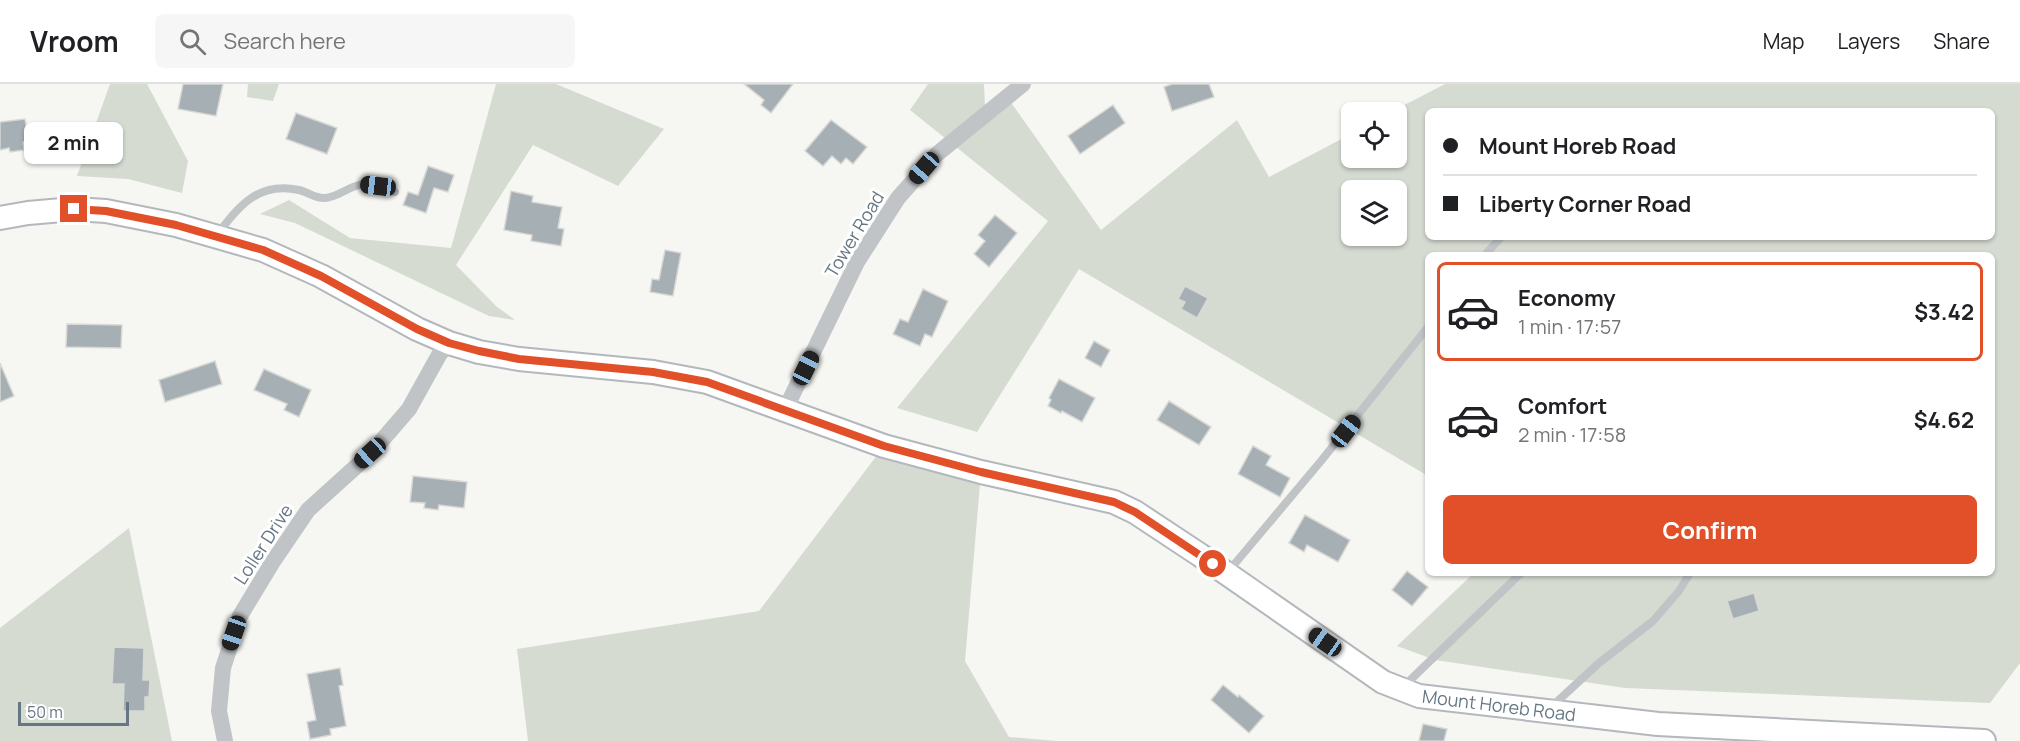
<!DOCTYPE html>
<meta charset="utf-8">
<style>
body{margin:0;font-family:Manrope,sans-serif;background:#f6f6f6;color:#202124;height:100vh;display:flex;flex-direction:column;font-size:22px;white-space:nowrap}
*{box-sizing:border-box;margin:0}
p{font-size:20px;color:#757577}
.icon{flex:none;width:33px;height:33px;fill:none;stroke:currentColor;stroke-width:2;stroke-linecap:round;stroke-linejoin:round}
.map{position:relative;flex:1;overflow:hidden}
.panel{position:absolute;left:1425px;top:168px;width:570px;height:324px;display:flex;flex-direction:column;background:#fff;border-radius:9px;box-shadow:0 2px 4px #0004}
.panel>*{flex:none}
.top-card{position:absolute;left:1425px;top:24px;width:570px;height:132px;border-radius:9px;box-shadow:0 2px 4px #0004;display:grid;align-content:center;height:132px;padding:0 18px;background:#fff}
.tools{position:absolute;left:1341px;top:18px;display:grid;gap:12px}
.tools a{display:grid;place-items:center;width:66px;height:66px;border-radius:9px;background:#fff;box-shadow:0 2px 4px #0004;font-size:30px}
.scale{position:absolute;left:18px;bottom:15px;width:111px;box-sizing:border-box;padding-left:6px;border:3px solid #667784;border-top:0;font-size:16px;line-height:21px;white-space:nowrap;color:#667784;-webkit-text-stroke:4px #fff;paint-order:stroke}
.end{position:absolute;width:27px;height:27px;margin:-14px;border:8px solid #e15028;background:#fff;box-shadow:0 0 0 3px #fff}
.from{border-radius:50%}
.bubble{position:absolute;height:42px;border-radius:9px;background:#fff;box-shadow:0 2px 4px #0004;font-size:20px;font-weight:700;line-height:42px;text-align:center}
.car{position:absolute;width:18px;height:36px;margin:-18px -9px;border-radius:8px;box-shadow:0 0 4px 2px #0007;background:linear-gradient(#222 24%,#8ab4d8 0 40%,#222 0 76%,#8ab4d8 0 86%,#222 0)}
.top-card b{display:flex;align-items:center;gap:21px;height:57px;font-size:22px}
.top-card b+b{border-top:2px solid #e0e0e0}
.top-card i{width:15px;height:15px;background:#202124}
ul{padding:10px 0 0;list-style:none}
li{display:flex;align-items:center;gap:18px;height:99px;margin:0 12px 9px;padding:0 6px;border:3px solid transparent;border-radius:9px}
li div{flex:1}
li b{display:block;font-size:22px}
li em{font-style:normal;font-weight:700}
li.active{border-color:#e15028}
li>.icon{width:54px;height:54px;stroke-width:1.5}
.button{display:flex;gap:12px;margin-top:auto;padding:12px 18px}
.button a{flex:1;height:69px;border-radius:9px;background:#e15028;color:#fff;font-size:24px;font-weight:700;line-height:69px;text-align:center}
header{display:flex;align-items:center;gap:36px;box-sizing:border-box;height:84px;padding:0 30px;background:#fff;border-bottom:2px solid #e0e0e0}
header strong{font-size:28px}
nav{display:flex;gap:33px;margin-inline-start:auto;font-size:21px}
.search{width:420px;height:54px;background:#f6f6f6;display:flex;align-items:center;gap:15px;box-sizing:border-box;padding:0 21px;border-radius:9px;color:#757577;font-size:22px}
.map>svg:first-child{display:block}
</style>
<header>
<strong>Vroom</strong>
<div class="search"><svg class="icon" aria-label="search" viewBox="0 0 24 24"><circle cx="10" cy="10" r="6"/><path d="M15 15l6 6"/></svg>Search here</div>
<nav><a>Map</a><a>Layers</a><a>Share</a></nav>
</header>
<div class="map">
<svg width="2020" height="657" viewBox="0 0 2020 657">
<rect width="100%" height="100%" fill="#f6f6f3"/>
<g fill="#d6dbd2" fill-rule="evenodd">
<polygon points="110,0 147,0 188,77 182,109 128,95 77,92"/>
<polygon points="248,0 279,0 273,17 247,13"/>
<polygon points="496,0 556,0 664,45 618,102 533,61 456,181 496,222 515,236 489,232 295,139 260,130 289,116 350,154 451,164"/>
<path d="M928,0H984L985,24L1005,10L1101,146L1237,36L1269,93L1351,50L1352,74H1396V28H1391L1445,0H2020V579L1990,619L1625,604L1435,576L1397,562L1474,489H1992V171H1428V392L1079,185L977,348L897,324L1048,137L910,26ZM1428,27H1992V153H1428ZM1352,106H1396V152H1352Z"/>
<polygon points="884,362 981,388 965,577 1009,653 1057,657 528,657 517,565 759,527"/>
<polygon points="129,444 172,657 0,657 0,544"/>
</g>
<g fill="#a6afb4" stroke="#d8d8d5" stroke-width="1.5">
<polygon points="183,0 223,0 216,32 178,25"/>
<polygon points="744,0 793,0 771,29 761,21 764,16"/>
<polygon points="1172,0 1209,0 1214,13 1172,27 1164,3"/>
<polygon points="1113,21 1125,39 1080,70 1068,52"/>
<polygon points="296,29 337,44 327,70 286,55"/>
<polygon points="25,35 29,57 23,58 24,66 10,68 9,64 0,66 0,38"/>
<polygon points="831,36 867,63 853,80 846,74 841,80 832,72 823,82 805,67"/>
<polygon points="428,82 454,91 448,108 434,104 426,129 403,121 408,108 418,111"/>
<polygon points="511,107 533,112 532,118 562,123 558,144 564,145 561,162 531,157 532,151 504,146"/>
<polygon points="995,131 1017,149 989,183 974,170 985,157 978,151"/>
<polygon points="665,166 681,169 673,212 650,208 652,195 659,196"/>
<polygon points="1185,202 1208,214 1197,234 1181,225 1185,218 1178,215"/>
<polygon points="923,205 948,217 932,253 925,250 920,262 893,250 900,235 908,238"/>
<polygon points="67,240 122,241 121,264 66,263"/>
<polygon points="1094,257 1110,266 1101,283 1085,274"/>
<polygon points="215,277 222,300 165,318 159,296"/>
<polygon points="0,279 14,312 0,318"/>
<polygon points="264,285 311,306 299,333 284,326 287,320 254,306"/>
<polygon points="1059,295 1095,314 1082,338 1062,327 1061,329 1048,322 1051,316 1049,314"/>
<polygon points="1169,317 1211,343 1199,361 1157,336"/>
<polygon points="1253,362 1271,372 1266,381 1290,394 1280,413 1238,390"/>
<polygon points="413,392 467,398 464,424 439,421 438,426 424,424 425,419 410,418"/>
<polygon points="1305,431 1350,456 1338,478 1307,461 1304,468 1289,459"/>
<polygon points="1407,487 1428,503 1412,522 1392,506"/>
<polygon points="1754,509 1759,527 1733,535 1727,517"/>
<polygon points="114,563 144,564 143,596 150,596 149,613 145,613 145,627 123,627 124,600 112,600"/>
<polygon points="340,584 343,601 339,602 346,642 330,645 331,651 310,655 307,638 316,636 307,590"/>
<polygon points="1223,601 1238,613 1239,611 1264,632 1249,649 1211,616"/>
<polygon points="1423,640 1447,645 1444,657 1419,657"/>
</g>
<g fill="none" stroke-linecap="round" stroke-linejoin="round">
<g stroke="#b2b8bc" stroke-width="26">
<polyline id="secondary" points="0,134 28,129 74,125 106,127 176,141 263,166 321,192 417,245 449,259 479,268 519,275 653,288 707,298 884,362 981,388 1114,418 1135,428 1200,471 1383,598 1419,612 1658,640 1984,657"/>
</g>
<g stroke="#c0c4c7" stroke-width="8">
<path d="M217,151C239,122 258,97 299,106C308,108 316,115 325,114C339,113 350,101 364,100C374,99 386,105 395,108"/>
<polyline points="1485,171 1501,153"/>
<polyline points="1227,489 1321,377 1428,243"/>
<polyline points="1402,604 1521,489"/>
<polyline points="1549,625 1599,579 1653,537 1679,507 1690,489"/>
</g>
<g stroke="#c0c4c7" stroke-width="16">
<polyline points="785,326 857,178 898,114 937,70 1023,0"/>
<polyline points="225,657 219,627 223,584 240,532 272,479 308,426 371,369 409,325 439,271 449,259"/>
</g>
<use href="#secondary" stroke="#fff" stroke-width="22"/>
</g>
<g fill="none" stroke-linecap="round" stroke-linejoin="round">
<polyline stroke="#e15028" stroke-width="8" points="74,125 106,127 176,141 263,166 321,192 417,245 449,259 479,267 519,275 653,288 707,298 884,362 981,388 1114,418 1135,428 1213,480"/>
</g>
<g text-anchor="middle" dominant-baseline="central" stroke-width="6" stroke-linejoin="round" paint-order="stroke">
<g font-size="18" fill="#667784" stroke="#fff">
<text transform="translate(854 150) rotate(-59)">Tower Road</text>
<text transform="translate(263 460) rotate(-57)">Loller Drive</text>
<text transform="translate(1499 621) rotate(7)">Mount Horeb Road</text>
</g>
</g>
</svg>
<div class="tools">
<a><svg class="icon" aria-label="locate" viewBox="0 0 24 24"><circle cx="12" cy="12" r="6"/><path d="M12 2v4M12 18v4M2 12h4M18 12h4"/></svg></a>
<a><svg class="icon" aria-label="layers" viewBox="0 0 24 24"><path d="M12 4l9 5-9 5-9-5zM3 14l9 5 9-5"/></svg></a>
</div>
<div class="scale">50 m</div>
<i class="end from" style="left:1213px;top:480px"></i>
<i class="end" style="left:74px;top:125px"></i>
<div class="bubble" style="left:24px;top:38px;width:99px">2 min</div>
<i class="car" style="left:924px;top:84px;rotate:221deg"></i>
<i class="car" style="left:378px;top:102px;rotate:277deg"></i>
<i class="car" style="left:806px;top:284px;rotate:26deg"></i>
<i class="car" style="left:1346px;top:347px;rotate:38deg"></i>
<i class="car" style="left:370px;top:369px;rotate:228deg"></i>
<i class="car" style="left:234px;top:549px;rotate:199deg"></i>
<i class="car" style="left:1325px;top:558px;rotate:305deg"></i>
<div class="top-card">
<b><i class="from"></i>Mount Horeb Road</b>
<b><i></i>Liberty Corner Road</b>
</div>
<section class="panel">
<ul>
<li class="active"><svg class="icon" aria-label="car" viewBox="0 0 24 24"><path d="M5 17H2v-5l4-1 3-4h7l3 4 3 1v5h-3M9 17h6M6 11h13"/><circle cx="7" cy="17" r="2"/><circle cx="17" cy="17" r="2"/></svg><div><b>Economy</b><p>1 min · 17:57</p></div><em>$3.42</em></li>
<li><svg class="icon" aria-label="car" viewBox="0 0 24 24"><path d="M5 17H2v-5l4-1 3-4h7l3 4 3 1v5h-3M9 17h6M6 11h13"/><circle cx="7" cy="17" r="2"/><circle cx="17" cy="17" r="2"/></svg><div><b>Comfort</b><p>2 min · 17:58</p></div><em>$4.62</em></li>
</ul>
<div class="button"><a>Confirm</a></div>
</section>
</div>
